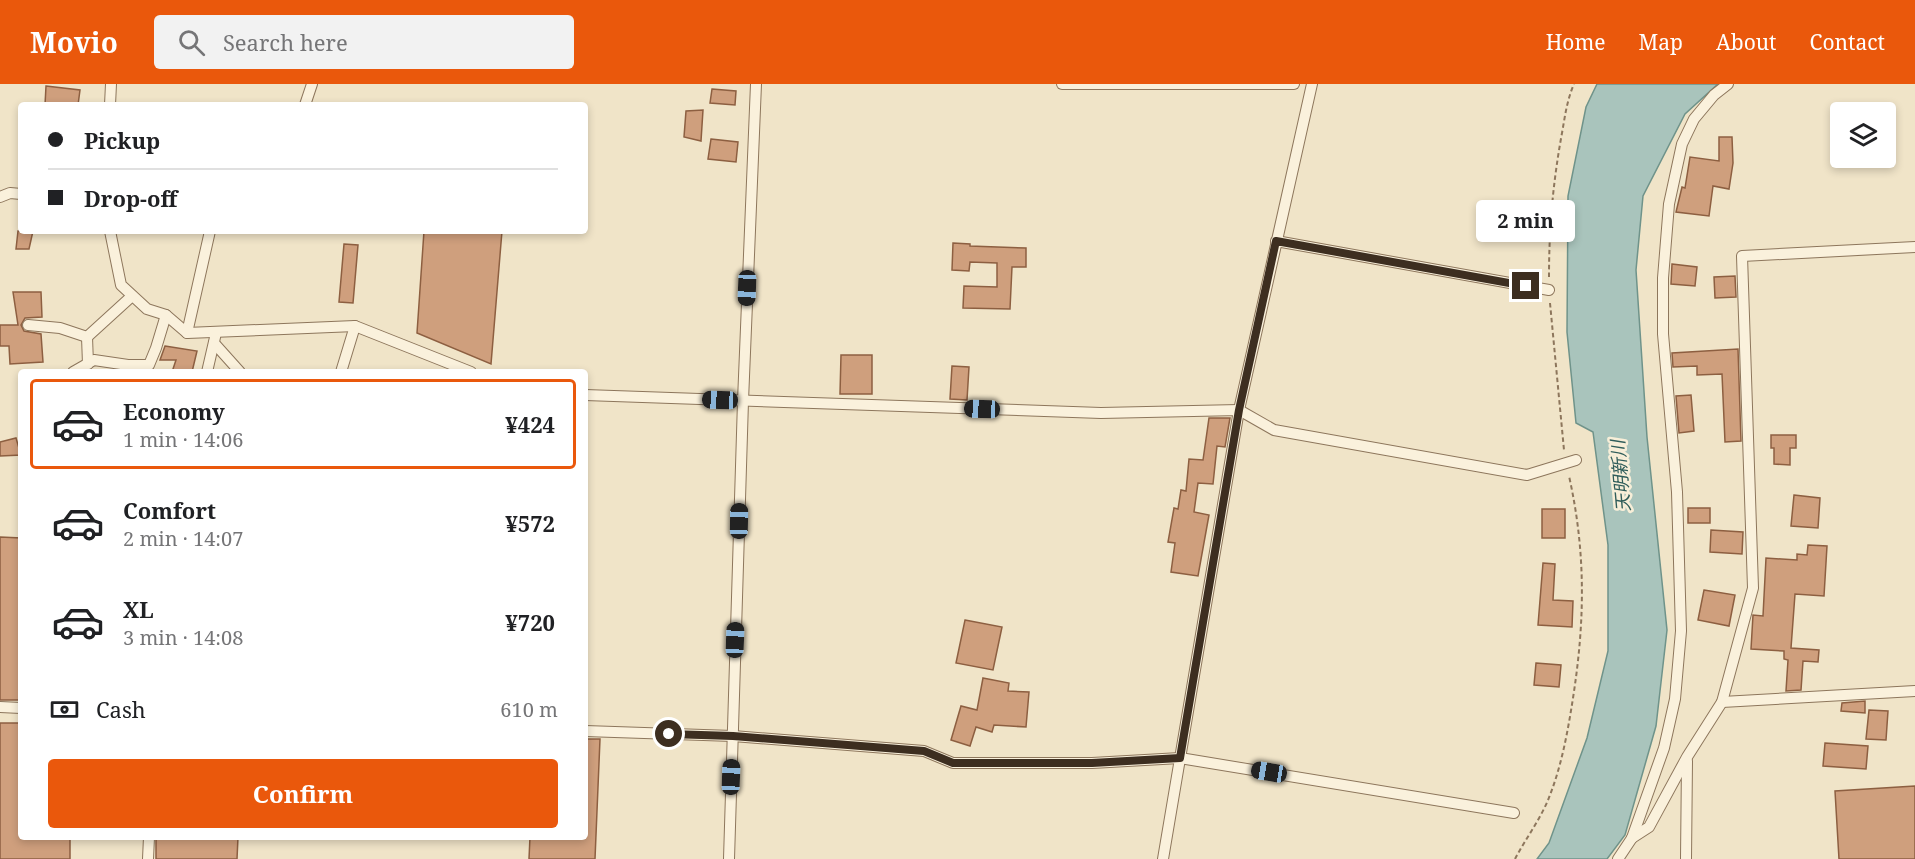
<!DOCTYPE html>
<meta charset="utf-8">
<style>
body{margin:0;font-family:"Noto Serif","Noto Sans JP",serif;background:#f2f2f2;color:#202124;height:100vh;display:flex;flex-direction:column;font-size:22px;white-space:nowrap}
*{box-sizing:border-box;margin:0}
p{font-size:20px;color:#757577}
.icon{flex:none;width:33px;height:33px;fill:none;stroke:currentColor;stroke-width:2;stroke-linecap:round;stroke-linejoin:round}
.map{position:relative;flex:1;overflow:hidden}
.drawer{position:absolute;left:18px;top:285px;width:570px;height:471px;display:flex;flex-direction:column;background:#fff;border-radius:6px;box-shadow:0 3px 9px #0003}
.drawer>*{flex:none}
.hud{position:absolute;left:18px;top:18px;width:570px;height:132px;border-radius:6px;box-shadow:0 3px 9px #0003;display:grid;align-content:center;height:132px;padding:0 30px;background:#fff}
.fabs{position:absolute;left:1830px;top:18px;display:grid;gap:12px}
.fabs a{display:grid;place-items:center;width:66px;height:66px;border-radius:6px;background:#fff;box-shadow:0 3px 9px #0003;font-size:30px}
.end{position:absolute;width:27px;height:27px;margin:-14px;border:8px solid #3d2e20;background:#fff;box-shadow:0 0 0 3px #fff}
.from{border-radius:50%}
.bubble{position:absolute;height:42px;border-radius:6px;background:#fff;box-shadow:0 3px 9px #0003;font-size:20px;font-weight:700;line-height:42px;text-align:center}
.car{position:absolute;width:18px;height:36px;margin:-18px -9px;border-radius:8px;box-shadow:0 0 4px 2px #0007;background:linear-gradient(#222 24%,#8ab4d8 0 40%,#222 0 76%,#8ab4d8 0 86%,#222 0)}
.hud b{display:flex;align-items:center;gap:21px;height:57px;font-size:22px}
.hud b+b{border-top:2px solid #e0e0e0}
.hud i{width:15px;height:15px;background:#202124}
ul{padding:10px 0 0;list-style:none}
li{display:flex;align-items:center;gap:18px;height:90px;margin:0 12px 9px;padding:0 18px;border:3px solid transparent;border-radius:6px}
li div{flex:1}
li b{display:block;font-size:22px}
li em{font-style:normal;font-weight:700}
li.on{border-color:#ea580c}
li>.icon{width:54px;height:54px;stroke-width:1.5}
.pay{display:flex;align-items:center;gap:15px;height:66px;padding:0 30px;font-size:22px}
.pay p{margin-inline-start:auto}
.cta{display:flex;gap:12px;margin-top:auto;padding:12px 30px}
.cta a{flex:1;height:69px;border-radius:6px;background:#ea580c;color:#fff;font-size:24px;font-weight:700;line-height:69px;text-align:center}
header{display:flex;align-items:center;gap:36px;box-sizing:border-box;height:84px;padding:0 30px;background:#ea580c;color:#fff}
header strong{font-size:28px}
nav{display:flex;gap:33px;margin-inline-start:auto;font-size:21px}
.search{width:420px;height:54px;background:#f2f2f2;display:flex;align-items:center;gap:15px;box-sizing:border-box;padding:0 21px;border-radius:6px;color:#757577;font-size:22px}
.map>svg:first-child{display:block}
</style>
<header>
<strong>Movio</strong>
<div class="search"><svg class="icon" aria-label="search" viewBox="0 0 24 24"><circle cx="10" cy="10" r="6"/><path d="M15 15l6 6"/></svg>Search here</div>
<nav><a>Home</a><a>Map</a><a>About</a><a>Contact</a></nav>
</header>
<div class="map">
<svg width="1915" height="775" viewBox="0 0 1915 775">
<rect width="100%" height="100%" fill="#f0e4c8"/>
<polygon fill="#a9c4bc" stroke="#6f938a" stroke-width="1.5" points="1597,0 1718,0 1685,30 1643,112 1636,186 1647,353 1667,546 1656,642 1625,751 1607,775 1537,775 1549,759 1587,654 1608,567 1608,461 1593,348 1576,339 1567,248 1568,112 1586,23"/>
<g fill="#cf9f7d" stroke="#8d5f41" stroke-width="1.5">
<polygon points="46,2 80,6 78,21 45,21"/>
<polygon points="712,5 736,7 735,21 710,19"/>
<polygon points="703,26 701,57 684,53 686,27"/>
<polygon points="1719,53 1732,53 1733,79 1729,105 1713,102 1709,132 1676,128 1682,103 1685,104 1690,73 1719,77"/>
<polygon points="711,55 738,58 736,78 708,75"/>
<polygon points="18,147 33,147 29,165 16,165"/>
<polygon points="424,147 502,147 491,280 417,249"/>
<polygon points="953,159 970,160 970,162 1026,164 1026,183 1012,183 1010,225 963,224 964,202 997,203 997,179 970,178 969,187 952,186"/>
<polygon points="344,160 358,161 353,219 339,218"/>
<polygon points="1672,180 1697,183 1695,202 1671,200"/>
<polygon points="1735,192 1736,213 1715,214 1714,193"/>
<polygon points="13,208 41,208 42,233 25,234 21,241 24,247 41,250 43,278 10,280 9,262 0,262 0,241 18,241"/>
<polygon points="165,262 197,267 192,288 172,288 176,276 160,276"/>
<polygon points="1738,265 1741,357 1725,358 1722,290 1697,291 1697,282 1673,283 1672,269"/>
<polygon points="841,271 872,271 872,310 840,310"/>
<polygon points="952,282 969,283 967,316 950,315"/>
<polygon points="1691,311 1694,347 1679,349 1676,312"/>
<polygon points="1209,334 1230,334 1225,363 1217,362 1213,400 1198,399 1194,428 1209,431 1198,492 1171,488 1175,459 1168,458 1174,424 1178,425 1181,406 1186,407 1189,375 1203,376"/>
<polygon points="1771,351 1796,351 1796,364 1790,364 1790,381 1774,380 1774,364 1771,364"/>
<polygon points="16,354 21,371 0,372 0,358"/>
<polygon points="1794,411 1820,414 1818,444 1791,442"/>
<rect x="1688" y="424" width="22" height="15"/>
<rect x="1542" y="425" width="23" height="29"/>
<polygon points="1711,446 1743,448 1742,470 1710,468"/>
<polygon points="0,453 21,454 21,616 0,616"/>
<polygon points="1808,461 1827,462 1824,512 1795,510 1791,564 1819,566 1818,578 1803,577 1801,606 1786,607 1788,576 1784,575 1784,567 1751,565 1753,531 1763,532 1766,474 1797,476 1797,470 1807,471"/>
<polygon points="1543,479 1555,480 1553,516 1573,517 1572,543 1538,541"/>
<polygon points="1704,506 1735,511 1729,542 1698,536"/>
<polygon points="965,536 1002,543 993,586 956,579"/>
<polygon points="1536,579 1561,581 1559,603 1534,601"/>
<polygon points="983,594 1009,599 1008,607 1029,608 1026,643 994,641 992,648 976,643 970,662 951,656 961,622 977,626"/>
<polygon points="1865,617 1865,629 1841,627 1842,619"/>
<polygon points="1869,626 1888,627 1886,656 1866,655"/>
<polygon points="0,639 21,639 21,753 70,753 70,775 0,775"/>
<polygon points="585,655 600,655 595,775 529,775 530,753 585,753"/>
<polygon points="1825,659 1868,662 1866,685 1823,682"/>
<polygon points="1915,702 1915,775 1839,775 1835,707"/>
<polygon points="156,753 238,753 237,775 156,775"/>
</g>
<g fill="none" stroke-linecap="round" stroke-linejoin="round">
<g stroke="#8d765c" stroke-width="12">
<g id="minor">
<polyline points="1062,0 1294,0"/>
<polyline points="110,21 111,0"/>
<polyline points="305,21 312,0"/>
<polyline points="0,113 10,109 21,110"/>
<polyline points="110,147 121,201 147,225 166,231 187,249 355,242 471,288"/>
<polyline points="1276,157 1549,206"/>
<polyline points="28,241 60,244 87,253 132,212"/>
<polyline points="187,249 210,147"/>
<polyline points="87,253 88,280"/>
<polyline points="214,259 240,288"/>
<polyline points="73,288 94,276 128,281 149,281 156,264 166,231"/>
<polyline points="207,288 216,249"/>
<polyline points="341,288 355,242"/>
<polyline points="585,311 1101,329 1239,326 1274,346 1527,391 1576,376"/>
<polyline points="1722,618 1915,607"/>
<polyline points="0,623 21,624"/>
<polyline points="585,647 733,652 924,667 953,679 1092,679 1180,674 1514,729"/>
<polyline points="1632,754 1649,743 1687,673 1722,618 1753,504 1742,172 1915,163"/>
<polyline points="148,775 149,753"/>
<polyline points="729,775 743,317 756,0"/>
<polyline points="1163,775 1239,326 1312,0"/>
<polyline points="1618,775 1632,754 1664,664 1675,615 1681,547 1677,408 1663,250 1663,194 1669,120 1682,60 1694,35 1714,11 1728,0"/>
<polyline points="1686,775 1687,677"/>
</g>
</g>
<g stroke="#8d765c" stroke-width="2" stroke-dasharray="4.5 3" stroke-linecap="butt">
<path d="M1549,193C1549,143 1553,98 1562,49C1565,32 1567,16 1574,0"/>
<polyline points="1550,219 1564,366"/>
<path d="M1515,775C1526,754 1542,733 1550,711C1562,680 1568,646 1573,614C1585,537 1586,468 1569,392"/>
</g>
<use href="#minor" stroke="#faf1dc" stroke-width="10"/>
</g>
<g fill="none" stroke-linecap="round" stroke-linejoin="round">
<polyline stroke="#3d2e20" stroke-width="8" points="669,650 733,652 924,667 953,679 1092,679 1180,674 1239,326 1276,157 1526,202"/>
</g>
<g text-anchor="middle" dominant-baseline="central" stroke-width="5" stroke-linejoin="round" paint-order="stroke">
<g font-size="18" font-style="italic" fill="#2f5d5a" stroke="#f7eed8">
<text transform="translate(1620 392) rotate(-95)">天明新川</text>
</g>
</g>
</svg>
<div class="fabs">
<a><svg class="icon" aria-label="layers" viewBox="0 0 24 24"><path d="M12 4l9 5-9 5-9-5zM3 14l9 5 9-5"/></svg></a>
</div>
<i class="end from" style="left:669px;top:650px"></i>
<i class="end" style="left:1526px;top:202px"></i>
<div class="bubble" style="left:1476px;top:116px;width:99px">2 min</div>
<i class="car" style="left:747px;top:204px;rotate:182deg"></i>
<i class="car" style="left:720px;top:316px;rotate:272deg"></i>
<i class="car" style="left:982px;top:325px;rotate:272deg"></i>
<i class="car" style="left:739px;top:437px;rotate:1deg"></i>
<i class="car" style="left:735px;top:556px;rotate:2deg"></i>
<i class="car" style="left:1269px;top:688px;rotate:279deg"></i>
<i class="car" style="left:731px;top:693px;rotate:2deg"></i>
<div class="hud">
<b><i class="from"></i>Pickup</b>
<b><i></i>Drop-off</b>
</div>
<section class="drawer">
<ul>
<li class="on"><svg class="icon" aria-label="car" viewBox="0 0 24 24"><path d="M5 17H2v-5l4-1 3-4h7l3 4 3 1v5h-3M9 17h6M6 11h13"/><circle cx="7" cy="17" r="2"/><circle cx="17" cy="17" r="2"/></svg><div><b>Economy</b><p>1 min · 14:06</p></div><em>¥424</em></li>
<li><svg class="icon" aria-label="car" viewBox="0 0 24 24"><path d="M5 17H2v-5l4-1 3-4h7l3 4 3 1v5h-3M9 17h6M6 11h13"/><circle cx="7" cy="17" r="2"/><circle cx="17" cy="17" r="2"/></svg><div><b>Comfort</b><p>2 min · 14:07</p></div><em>¥572</em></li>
<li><svg class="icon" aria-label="car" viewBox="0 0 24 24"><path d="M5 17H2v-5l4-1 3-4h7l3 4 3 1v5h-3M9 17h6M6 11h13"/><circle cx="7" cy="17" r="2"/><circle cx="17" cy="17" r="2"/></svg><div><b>XL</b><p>3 min · 14:08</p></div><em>¥720</em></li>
</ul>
<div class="pay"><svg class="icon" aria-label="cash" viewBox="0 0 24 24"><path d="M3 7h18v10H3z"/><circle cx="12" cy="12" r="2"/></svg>Cash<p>610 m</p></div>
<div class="cta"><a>Confirm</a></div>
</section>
</div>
